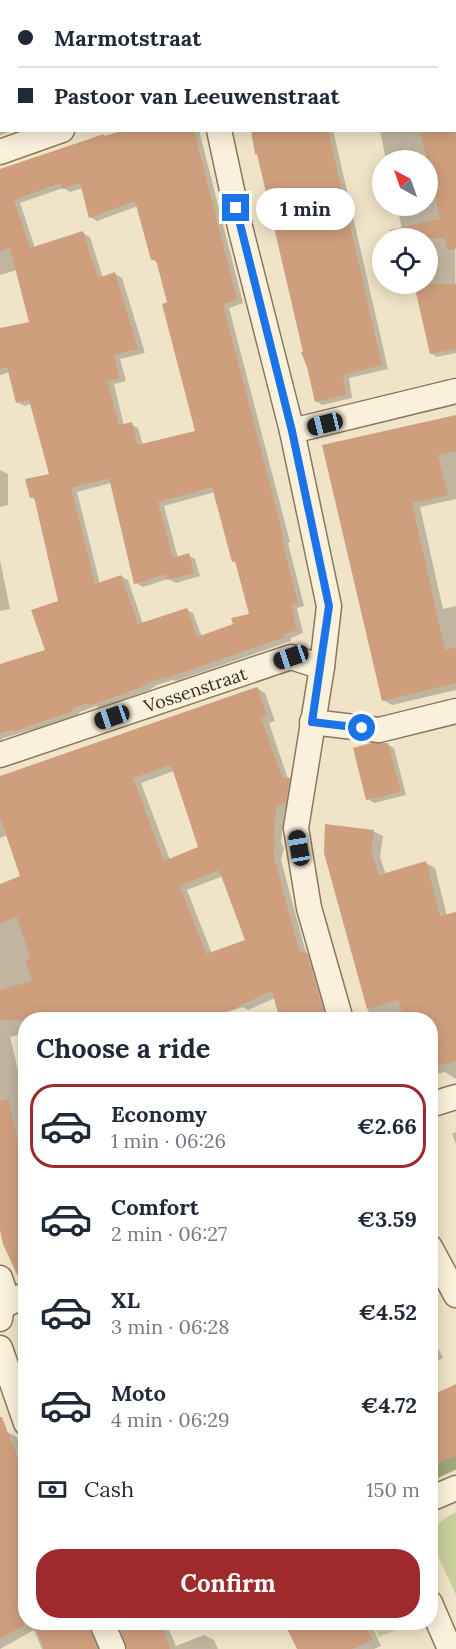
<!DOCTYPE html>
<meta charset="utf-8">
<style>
body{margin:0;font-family:Lora,serif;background:#f2f2f3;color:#1f2937;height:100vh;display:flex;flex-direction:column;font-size:22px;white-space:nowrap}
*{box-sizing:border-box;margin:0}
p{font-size:20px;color:#747a83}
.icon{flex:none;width:33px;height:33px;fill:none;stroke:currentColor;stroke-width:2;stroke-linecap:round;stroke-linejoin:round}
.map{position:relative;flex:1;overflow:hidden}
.panel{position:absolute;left:18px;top:1012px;width:420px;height:618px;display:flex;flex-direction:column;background:#fff;border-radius:24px;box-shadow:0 3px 15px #0003}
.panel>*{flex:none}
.banner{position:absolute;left:0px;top:0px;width:456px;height:132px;box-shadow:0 3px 15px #0003;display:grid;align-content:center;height:132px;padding:0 18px;background:#fff}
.needle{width:39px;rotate:320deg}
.fabs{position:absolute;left:372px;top:150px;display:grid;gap:12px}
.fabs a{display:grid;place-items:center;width:66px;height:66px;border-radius:50%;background:#fff;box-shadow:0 3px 15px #0003;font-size:30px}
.end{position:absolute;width:27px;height:27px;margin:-14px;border:8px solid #1a73e8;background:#fff;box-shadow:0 0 0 3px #fff}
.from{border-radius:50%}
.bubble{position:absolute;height:42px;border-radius:21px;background:#fff;box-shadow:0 3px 15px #0003;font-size:20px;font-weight:700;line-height:42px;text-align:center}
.car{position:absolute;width:18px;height:36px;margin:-18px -9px;border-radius:8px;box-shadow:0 0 4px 2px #0007;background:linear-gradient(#222 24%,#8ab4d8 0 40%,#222 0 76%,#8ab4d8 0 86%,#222 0)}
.banner b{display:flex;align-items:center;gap:21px;height:57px;font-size:22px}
.banner b+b{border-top:2px solid #e0e1e3}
.banner i{width:15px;height:15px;background:#1f2937}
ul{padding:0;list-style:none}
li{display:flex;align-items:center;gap:18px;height:84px;margin:0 12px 9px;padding:0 6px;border:3px solid transparent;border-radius:24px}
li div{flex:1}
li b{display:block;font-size:22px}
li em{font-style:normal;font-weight:700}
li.active{border-color:#9e2a2b}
li>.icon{width:54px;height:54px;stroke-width:1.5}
h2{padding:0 18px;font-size:27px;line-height:72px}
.pay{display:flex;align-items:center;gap:15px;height:66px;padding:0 18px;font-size:22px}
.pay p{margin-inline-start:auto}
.action{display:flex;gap:12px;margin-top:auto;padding:12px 18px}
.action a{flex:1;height:69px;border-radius:24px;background:#9e2a2b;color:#fff;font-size:24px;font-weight:700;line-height:69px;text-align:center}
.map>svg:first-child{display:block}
</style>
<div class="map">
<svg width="456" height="1649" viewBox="0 0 456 1649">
<rect width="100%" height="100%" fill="#f0e4c8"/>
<g fill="#c9cf9b">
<polygon points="456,1455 456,1470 431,1482 430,1467"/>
<path d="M456,1512V1595L431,1541C433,1525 443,1519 456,1512Z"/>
<polygon points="373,1623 396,1623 398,1629 379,1637"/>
</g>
<g fill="#0003" fill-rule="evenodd">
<polygon points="89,0 167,0 168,2 89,2"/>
<polygon points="324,0 406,0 406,2 317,2"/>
<polygon points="0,59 2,59 2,130 14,130 0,135"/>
<polygon points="454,103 456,353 437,357 431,353 415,284 428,284 428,238 404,238 397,206 428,206 428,160 386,160 380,130 454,130"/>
<path d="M132,130H199L243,303L229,308L290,542L288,543L304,606L297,608L303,633L291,638V641L176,681L173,680L157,685L149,690L99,708L96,706L80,712L78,715L60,722L3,738L0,741V666L46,651L60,602L36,500L31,497L50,475L31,404L24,406L17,402L10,372L0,375V330L31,323L17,270L0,275V172L104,135L106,137ZM63,188L70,192L83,188L90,217L97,221L138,206L152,259L158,263L169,303L196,432L143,445L138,428L131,424L124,426L114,384L126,381L120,359L145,353L122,278L115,274L103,278L90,237L83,233L35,248L20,203ZM111,483L136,583L143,587L168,579L176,583L200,576L195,559L188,555L178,558L164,506L215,492L233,561L237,563L251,615L234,625L202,637L193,613L186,609L143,624L128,580L121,576L100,584L77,492Z"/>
<polygon points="252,130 333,130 388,369 349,378 352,398 322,405 316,401"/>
<polygon points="456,417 456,499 420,507 443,609 456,606 456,690 392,705 383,700 324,446"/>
<polygon points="0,470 8,474 8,505 0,507"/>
<polygon points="0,560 10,609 0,611"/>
<path d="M257,688L265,693L275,721L269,723L288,779L298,784L294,807L285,810L281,842L284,848L281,860L306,953L315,957L333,1020H287L286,1016L280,1012L275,998L248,1010L243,1007L204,1020H26V1033L10,1037L26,1103V1278L0,1222V885L22,877L8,835L0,838V778ZM174,771L200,847L170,860L141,783ZM223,876L247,941L212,954L187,890Z"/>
<polygon points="387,744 394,748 406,795 374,803 368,799"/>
<polygon points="373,831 383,836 380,857 386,875 426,863 435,868 447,916 456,914 456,1079 445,1072 430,1076 430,1020 371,1020 326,853"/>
<polygon points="456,1132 456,1144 452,1134"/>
<polygon points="26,1329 26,1358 18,1332"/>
<polygon points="430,1332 443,1358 430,1364"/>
<polygon points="456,1386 456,1469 431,1481 430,1398"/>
<polygon points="0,1432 7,1432 17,1437 26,1462 26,1623 99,1623 105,1649 42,1649 34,1630 0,1649"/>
<polygon points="119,1623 166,1623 176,1646 204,1635 214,1640 218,1649 128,1649"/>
<polygon points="286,1623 377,1623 380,1628 374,1630 381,1646 374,1649 299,1649"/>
</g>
<g fill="#cf9f7d" fill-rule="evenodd">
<path d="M125,130H194L237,300L223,304L284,539H282L298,603L291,605L297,630L284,634L285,637L167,678L165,677L149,682L142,687L91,705L88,703L73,708L71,712L52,718L15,731L11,730L0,733V664L45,650L31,610L58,601L34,497L30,498L25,479L49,474L29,400L16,403L7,367L0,369V328L29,322L10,248L0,251V169L104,134V136ZM60,183L62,189L80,183L89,218L135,201L151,260H156L167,302L162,304L195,431L137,445L132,422L119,425L107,381L119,378L114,355L138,349L115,272L98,278L83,231L30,248L14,200ZM109,478L134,584L165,574L167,580L194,573L189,553L173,558L158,502L212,487L232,562L235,561L249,614L231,618L233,624L197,637L187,608L138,624L121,575L95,584L71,488Z"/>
<polygon points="251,130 328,130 382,365 343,375 346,395 315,402 307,367 301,352 303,352 257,154 255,154"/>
<polygon points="420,130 456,130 456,249 447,250 445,238 391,238 390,230 440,219"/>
<polygon points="414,284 456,284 456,349 430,354"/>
<polygon points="456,415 456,451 438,455 448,495 412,503 445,650 456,647 456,683 382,701 322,445"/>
<path d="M257,687L267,716L261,718L282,777L290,778L286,803L277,806L273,836L276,842L273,854L300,953L306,951L326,1020H285L283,1012L278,1013L272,991L221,1014L224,1020H0V990L32,981L25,960L30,958L17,917L0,923V884L20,876L0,817V776ZM171,765L198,847L164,861L133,778ZM219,870L245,940L206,954L180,886Z"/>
<polygon points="371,743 388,743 401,792 366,800 353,748"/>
<polygon points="325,824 374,830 371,851 379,875 426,861 440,916 456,912 456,1061 430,1068 430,1020 404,1020 398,1000 367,1009 324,853"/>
<polygon points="8,1100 17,1137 26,1133 26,1280 20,1281 3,1244 0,1230 0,1101"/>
<polygon points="456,1384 456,1455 430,1467 430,1396"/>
<polygon points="0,1417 2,1417 26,1481 26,1624 0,1639"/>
<polygon points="34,1623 88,1623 98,1649 44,1649"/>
<polygon points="117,1623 160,1623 170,1649 127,1649"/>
<polygon points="284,1623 365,1623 372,1640 352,1649 297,1649"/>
</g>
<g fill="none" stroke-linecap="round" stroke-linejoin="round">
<g stroke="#8d765c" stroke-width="27">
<g id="minor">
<polyline points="186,0 187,2"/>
<polyline points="445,0 446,2"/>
<polyline points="454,42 456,48"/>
<polyline points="219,130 240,227 292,431 329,606 322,667 296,828 309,908 341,1020"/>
<polyline points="0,152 62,130"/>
<polyline points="292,431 456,391"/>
<polyline points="312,722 379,730 456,711"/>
<path id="s1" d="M0,755L291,657L322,667"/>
<polyline points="430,1105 456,1097"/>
<polyline points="430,1247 456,1295"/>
<polyline points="0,1278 4,1290 0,1319"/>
<polyline points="0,1308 26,1294"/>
<polyline points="0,1348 26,1423"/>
<polyline points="430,1499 456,1488"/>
<polyline points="430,1603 450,1649"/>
<polyline points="102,1623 113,1649"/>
</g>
</g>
<use href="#minor" stroke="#faf1dc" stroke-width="24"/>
</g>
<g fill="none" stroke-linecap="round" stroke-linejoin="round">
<polyline stroke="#1a73e8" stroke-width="8" points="236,208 292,431 329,606 312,722 362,728"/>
</g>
<g text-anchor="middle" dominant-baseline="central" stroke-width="4.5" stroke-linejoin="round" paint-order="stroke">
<g font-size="18" fill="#3d2e20" stroke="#f7eed8">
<text stroke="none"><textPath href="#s1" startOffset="206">Vossenstraat</textPath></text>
</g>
</g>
</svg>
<div class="fabs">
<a><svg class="needle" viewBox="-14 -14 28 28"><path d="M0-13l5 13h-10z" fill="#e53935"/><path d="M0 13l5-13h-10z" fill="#747a83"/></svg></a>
<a><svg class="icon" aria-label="locate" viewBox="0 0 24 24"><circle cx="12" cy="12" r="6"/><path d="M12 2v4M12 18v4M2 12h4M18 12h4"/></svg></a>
</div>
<i class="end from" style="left:362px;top:728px"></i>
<i class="end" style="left:236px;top:208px"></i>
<div class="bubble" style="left:256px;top:188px;width:99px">1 min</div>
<i class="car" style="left:325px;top:424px;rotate:256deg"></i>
<i class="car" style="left:291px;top:657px;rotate:251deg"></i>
<i class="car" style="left:112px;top:717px;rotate:251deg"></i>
<i class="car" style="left:299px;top:848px;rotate:350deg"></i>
<div class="banner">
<b><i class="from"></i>Marmotstraat</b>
<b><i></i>Pastoor van Leeuwenstraat</b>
</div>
<section class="panel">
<h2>Choose a ride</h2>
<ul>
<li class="active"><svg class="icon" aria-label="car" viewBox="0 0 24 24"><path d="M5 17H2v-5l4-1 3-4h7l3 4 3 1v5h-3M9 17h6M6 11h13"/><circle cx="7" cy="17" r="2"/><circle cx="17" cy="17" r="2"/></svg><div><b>Economy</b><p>1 min · 06:26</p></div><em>€2.66</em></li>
<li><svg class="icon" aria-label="car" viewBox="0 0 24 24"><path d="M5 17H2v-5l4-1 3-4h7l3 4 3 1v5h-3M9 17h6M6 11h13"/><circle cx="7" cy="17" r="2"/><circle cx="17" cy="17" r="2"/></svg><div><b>Comfort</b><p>2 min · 06:27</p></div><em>€3.59</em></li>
<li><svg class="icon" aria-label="car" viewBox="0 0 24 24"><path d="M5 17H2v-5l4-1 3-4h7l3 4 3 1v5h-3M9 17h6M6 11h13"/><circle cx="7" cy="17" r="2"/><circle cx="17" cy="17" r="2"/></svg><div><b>XL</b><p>3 min · 06:28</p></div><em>€4.52</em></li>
<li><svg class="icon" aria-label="car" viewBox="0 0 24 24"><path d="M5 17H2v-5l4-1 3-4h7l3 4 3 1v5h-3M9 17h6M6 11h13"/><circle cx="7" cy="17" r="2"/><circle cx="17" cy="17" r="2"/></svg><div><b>Moto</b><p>4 min · 06:29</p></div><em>€4.72</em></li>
</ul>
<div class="pay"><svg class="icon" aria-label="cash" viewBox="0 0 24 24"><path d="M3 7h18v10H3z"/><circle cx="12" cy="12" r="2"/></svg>Cash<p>150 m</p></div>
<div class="action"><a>Confirm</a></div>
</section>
</div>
